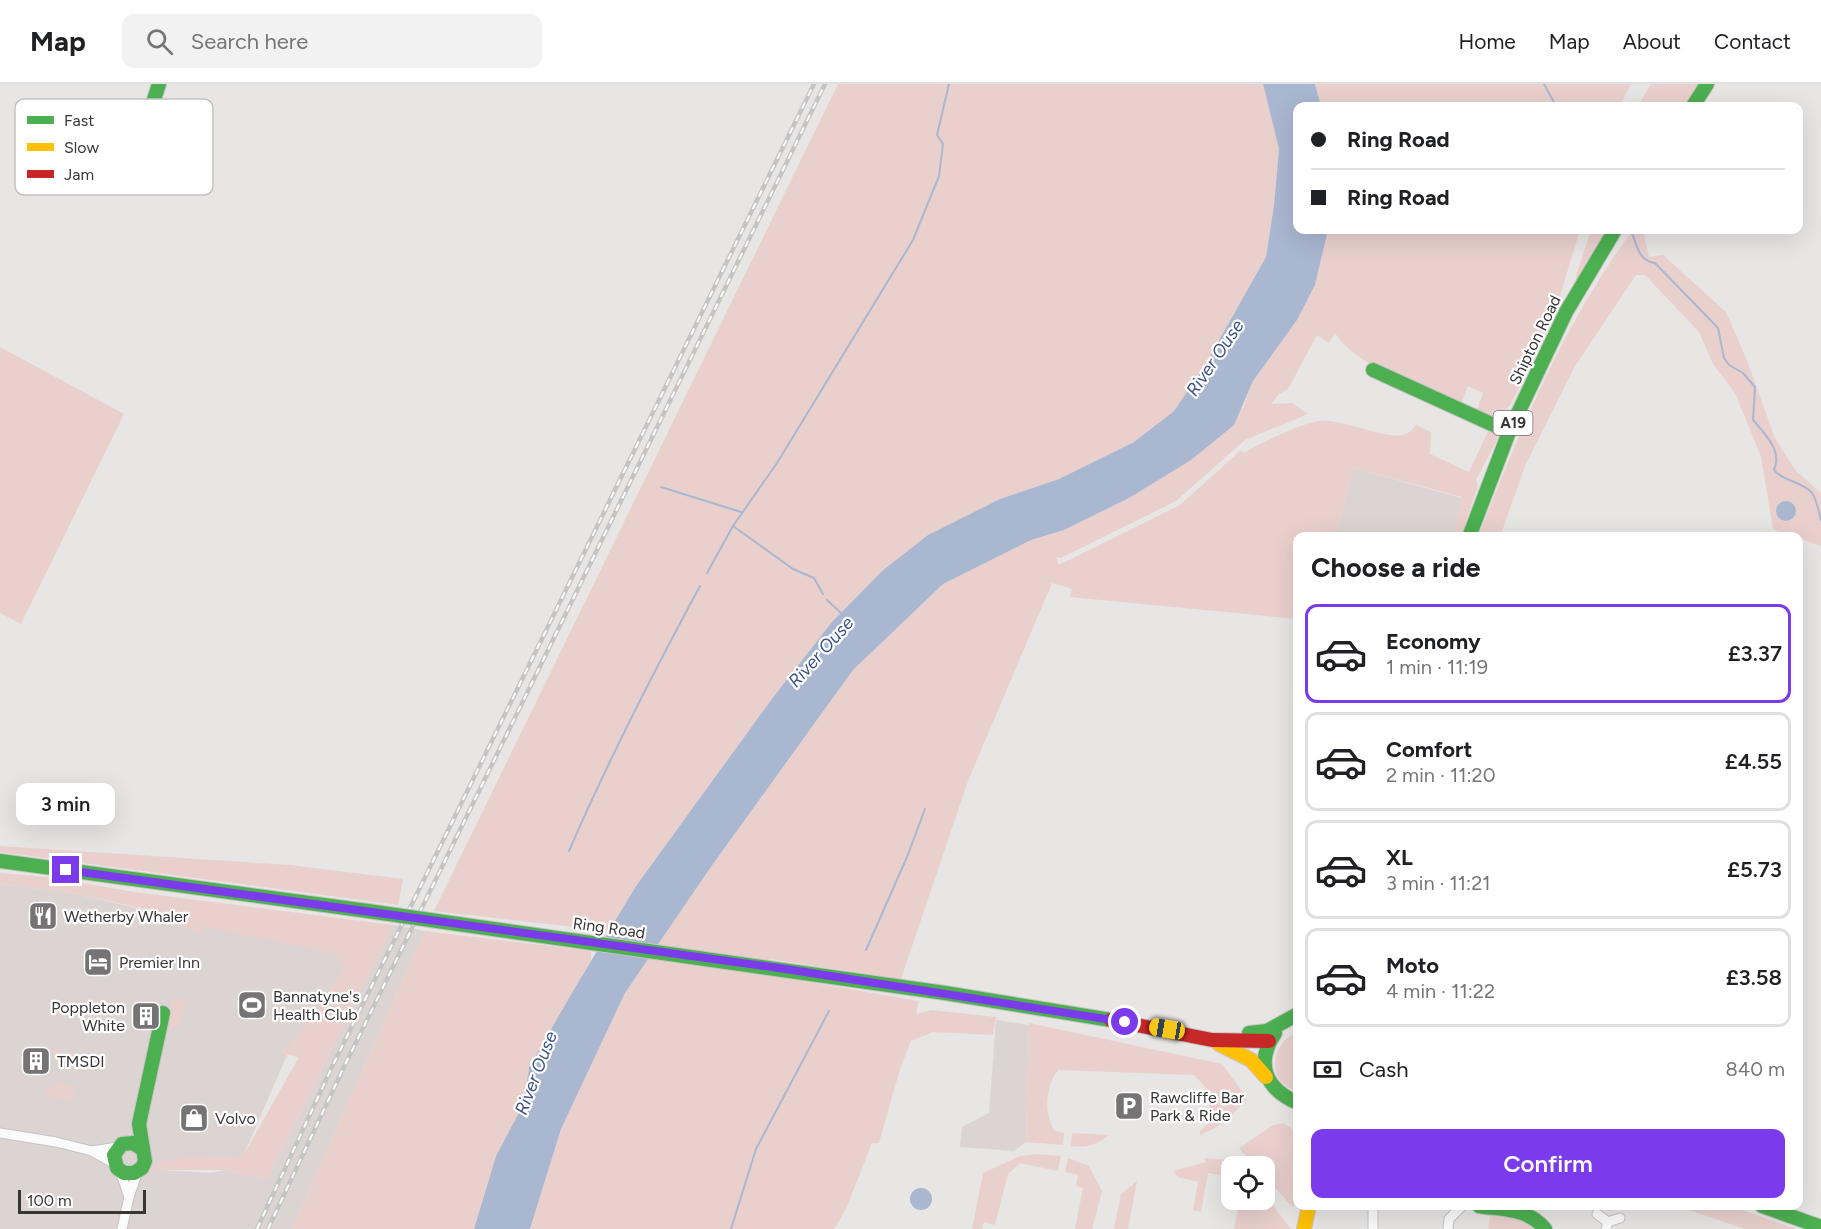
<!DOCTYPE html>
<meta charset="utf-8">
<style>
body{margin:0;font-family:Figtree,sans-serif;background:#f2f2f2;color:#202124;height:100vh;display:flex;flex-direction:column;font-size:22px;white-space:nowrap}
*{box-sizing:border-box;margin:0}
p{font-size:20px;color:#757577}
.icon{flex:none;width:33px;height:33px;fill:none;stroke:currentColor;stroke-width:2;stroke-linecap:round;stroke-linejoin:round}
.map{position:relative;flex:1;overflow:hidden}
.drawer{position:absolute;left:1293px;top:448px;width:510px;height:678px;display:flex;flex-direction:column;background:#fff;border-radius:12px;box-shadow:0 6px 24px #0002}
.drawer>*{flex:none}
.guide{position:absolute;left:1293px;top:18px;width:510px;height:132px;border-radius:12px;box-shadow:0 6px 24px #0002;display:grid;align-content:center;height:132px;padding:0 18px;background:#fff}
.buttons{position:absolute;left:1221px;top:1072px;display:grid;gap:12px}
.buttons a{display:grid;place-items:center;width:54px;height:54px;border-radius:12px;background:#fff;box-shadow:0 6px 24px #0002;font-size:30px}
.scale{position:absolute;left:18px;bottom:15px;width:128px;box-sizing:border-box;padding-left:6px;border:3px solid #373535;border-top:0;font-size:16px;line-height:21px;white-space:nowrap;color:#373535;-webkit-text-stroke:4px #fff;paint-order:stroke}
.end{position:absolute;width:27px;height:27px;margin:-14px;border:8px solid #7c3aed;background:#fff;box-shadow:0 0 0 3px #fff}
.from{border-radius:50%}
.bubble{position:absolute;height:42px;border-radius:12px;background:#fff;box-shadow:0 6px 24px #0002;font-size:20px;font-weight:600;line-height:42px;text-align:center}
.car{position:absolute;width:18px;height:36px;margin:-18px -9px;border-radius:8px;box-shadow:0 0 4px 2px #0007;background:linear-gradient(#f5c518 24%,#345 0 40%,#f5c518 0 76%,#345 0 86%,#f5c518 0)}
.guide b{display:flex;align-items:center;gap:21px;height:57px;font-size:22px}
.guide b+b{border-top:2px solid #e0e0e0}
.guide i{width:15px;height:15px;background:#202124}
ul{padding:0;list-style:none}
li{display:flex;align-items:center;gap:18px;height:99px;margin:0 12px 9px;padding:0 6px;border:3px solid #e0e0e0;border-radius:12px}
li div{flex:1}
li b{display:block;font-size:22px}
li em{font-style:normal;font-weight:600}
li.active{border-color:#7c3aed}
li>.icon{width:54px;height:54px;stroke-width:1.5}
h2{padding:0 18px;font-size:27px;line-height:72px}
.pay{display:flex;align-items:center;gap:15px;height:66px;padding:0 18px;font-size:22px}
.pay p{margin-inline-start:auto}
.cta{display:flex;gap:12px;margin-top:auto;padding:12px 18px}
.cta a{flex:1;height:69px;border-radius:12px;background:#7c3aed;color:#fff;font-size:24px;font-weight:600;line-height:69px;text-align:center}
header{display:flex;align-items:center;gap:36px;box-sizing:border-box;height:84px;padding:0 30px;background:#fff;border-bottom:2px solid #e0e0e0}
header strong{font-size:28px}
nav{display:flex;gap:33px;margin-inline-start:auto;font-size:21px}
.search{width:420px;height:54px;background:#f2f2f2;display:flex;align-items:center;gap:15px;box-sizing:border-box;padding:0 21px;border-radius:12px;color:#757577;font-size:22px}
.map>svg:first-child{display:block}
</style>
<header>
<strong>Map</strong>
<div class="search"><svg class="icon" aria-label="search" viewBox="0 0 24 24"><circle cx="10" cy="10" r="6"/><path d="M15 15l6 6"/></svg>Search here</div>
<nav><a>Home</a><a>Map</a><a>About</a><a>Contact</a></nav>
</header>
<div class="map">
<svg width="1821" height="1145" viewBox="0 0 1821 1145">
<rect width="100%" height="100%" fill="#e8e5e5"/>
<g fill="#dcd4d3">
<polygon points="1353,384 1462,414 1453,453 1336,453"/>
<polygon points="0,800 67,808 340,870 345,884 287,971 238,1084 161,1086 211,1089 224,1086 267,1095 393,841 425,847 292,1145 0,1145"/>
<polygon points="996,936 1029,941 1026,1058 1014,1067 960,1063 962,1043 989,1029"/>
</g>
<g fill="#e9d0cd">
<polygon points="838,0 1263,0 1279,65 1274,121 1266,173 1205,281 1174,327 1134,358 1059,395 1000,415 928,451 882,487 832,538 771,616 636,802 609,847 434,827"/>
<polygon points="1315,0 1631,0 1620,22 1321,22"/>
<polygon points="1651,0 1700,0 1686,22 1638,22"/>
<path d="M1328,146H1580L1555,228L1511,320L1498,334L1477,327L1483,309L1468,302L1461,320C1423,304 1357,284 1335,249L1329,259L1317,251L1288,305L1279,310L1271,320L1292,319L1308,330L1245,356L1176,417L1061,474L1056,473L1059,481L1180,421L1241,366L1244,369C1258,360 1304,338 1320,337C1344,335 1383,355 1402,351C1408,350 1412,346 1416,341L1431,348L1430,370L1469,388L1490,343L1498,347L1497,356L1476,396L1478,401L1461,453H1453L1462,413L1353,384L1336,453H1298L1297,535L1070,513L1072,505L1052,499L968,697L901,895L769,875L768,891L919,917L916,930L932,926L996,933L993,951L933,948L911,957L900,985L879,1059H872L846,1125L834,1145H530L561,1045L625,909L708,787L853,586L943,500L1031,456L1064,446L1129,414L1243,324L1253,297L1297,236L1315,201Z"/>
<polygon points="1591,146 1610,146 1576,201 1576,192"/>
<path d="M1633,146H1643L1649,173L1663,171L1726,228L1746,274L1775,354L1795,386L1821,409V462L1773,445L1761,373L1735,309L1713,280L1699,248L1645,191H1636L1574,284L1525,382L1500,453H1478C1520,347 1564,238 1633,146Z"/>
<polygon points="0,263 124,330 21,540 0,529"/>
<polygon points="0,762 290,781 403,795 398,821 0,768"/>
<path d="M0,789L48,793L134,808L393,841L267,1095L224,1086H149C169,1068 217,1074 243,1072L299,973L282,970L284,962L289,964L345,884L339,880V870L206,843L205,849L194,848L190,844L181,842L182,833L67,808L0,800Z"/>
<polygon points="425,847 591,867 591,876 529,983 524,1019 496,1072 474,1145 292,1145"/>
<polygon points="172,914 185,916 180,940 176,943 171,942 169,936"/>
<path d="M1029,939L1222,980L1247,1014C1231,1033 1223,1042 1200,1051V1047L1208,1040L1210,1008L1194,991L1058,986C1046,1001 1043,1030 1055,1047L1064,1049L1063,1061L1026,1058Z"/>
<path d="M1297,948V1007C1265,998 1270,960 1297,948Z"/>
<polygon points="54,965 79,971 78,978 68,985 59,983 53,970"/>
<polygon points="56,998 76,1003 72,1018 43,1012"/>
<polygon points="1283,1039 1297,1048 1297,1107 1293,1124 1265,1092 1264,1083 1256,1083 1239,1064 1273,1041"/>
<path d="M1072,1049L1109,1051C1096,1061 1087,1064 1071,1062Z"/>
<polygon points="1037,1070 1061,1072 1058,1087 1020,1079 1008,1090 995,1141 984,1138 982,1145 972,1145 983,1089 1020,1072"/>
<polygon points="1068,1074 1089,1082 1102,1107 1092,1145 1075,1145 1083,1104 1076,1102 1078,1091 1065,1088"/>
<polygon points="1204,1074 1233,1076 1239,1083 1232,1083 1231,1093 1208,1089 1201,1128 1193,1126 1198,1098 1178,1093 1173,1087 1206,1078"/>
<polygon points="1137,1097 1128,1145 1114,1145 1121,1110"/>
<polygon points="1265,1111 1291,1145 1234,1145 1240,1116 1264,1116"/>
<polygon points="1677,1122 1730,1122 1796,1145 1745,1145"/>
<polygon points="1491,1127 1515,1129 1541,1145 1488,1145"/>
</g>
<g fill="#aab7d1">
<polygon points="1263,0 1315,0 1321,22 1298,22 1298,146 1328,146 1315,201 1297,236 1253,297 1234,341 1191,376 1129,414 1064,446 1031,456 943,500 853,586 708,787 625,909 561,1045 530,1145 474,1145 496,1072 524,1019 529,983 576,902 636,802 771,616 832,538 882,487 928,451 1000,415 1059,395 1134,358 1174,327 1205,281 1266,173 1274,121 1279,65"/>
<circle cx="1786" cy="427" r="10"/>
<circle cx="921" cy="1115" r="11"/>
</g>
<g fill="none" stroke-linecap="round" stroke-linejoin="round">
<g stroke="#aab7d1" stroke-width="2">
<polyline points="1544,0 1556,22"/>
<path d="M1632,149C1637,162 1639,177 1655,179L1718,244L1724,274L1729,281L1743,289L1755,303L1753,336C1764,349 1783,367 1774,386C1784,398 1802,397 1812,409C1817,416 1819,428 1821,437"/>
<polyline points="661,403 741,428"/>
<polyline points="733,442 793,485 814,494 823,510"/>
<polyline points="707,489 733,442 777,379 913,156 939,92 943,60 937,51 949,0"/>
<polyline points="827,516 842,530"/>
<path d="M569,767C608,677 653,589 700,502"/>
<polyline points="866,866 907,773 925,725"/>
<polyline points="731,1145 756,1065 829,927"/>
</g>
<g stroke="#c6c3c3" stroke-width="11">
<g id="street">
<polyline points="117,90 118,76"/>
<polyline points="0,1049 56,1058 92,1067 115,1080"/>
<polyline points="92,1067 118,1063"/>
<polyline points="120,1087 129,1113"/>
<polyline points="1373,1122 1373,1145"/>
<polyline points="1597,1130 1608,1138"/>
<polyline points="122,1145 129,1113 138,1087"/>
<polyline points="1448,1145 1449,1135 1462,1122"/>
<polyline points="1606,1145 1608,1138 1620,1134"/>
</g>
</g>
<g stroke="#c6c3c3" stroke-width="16">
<g id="fast">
<polyline points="1693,22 1707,0"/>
<polyline points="100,69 118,76 140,59 159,0"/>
<polyline points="1373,286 1509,348"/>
<polyline points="1469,453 1509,348 1566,228 1615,146"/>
<polyline points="0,777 368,827"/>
<polyline points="458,840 945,909 1111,936"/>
<polyline points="1249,949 1267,947 1298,930"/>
<path d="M1275,949C1255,979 1265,1005 1298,1019"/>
<polyline points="142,1065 133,1059 122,1060 114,1071 117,1084 124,1089 134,1089 142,1084 145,1077 139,1040 163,929"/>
<path d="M1479,1122C1504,1126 1528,1124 1545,1145"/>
<polyline points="1762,1122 1821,1143"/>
</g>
</g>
<g stroke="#c6c3c3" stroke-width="16">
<g id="slow">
<polyline points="1219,960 1251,976 1266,993"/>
<polyline points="1304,1145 1309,1122"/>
</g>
</g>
<g stroke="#c6c3c3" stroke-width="16">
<polyline id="jam" points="1111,936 1212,956 1269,957"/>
</g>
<use href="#street" stroke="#fcfbfb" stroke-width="9"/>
<use href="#fast" stroke="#4caf50" stroke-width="14"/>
<use href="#slow" stroke="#ffc107" stroke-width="14"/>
<use href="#jam" stroke="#c62828" stroke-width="14"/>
<g stroke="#c5c4c4" stroke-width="4.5">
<g id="rail">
<polyline points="257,1145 332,983 814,0"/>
<polyline points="268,1145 343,985 825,0"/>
</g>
</g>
<use href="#rail" stroke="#fff" stroke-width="2" stroke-dasharray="7" stroke-linecap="butt"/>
<g stroke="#c6c3c3" stroke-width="16" stroke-linecap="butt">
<polyline id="fast-bridge" points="368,827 458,840"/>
</g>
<use href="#fast-bridge" stroke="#4caf50" stroke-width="14"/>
</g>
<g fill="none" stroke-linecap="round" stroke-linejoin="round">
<polyline stroke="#7c3aed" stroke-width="8" points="66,786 779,884 1125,938"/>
</g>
<defs>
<g id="restaurant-square" transform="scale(1.5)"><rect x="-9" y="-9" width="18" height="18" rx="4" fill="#757373" stroke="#fff"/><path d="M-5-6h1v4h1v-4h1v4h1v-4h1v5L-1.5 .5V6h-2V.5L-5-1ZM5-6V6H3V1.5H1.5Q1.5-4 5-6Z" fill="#fff"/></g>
<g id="hotel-square" transform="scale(1.5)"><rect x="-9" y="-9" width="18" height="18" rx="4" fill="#757373" stroke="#fff"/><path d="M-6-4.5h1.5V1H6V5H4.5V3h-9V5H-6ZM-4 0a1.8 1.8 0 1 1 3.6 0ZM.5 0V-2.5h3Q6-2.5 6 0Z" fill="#fff"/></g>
<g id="stadium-square" transform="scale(1.5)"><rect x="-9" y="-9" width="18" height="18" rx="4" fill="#757373" stroke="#fff"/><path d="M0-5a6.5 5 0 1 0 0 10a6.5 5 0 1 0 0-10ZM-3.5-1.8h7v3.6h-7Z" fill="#fff"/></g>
<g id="building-square" transform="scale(1.5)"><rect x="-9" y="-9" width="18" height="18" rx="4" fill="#757373" stroke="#fff"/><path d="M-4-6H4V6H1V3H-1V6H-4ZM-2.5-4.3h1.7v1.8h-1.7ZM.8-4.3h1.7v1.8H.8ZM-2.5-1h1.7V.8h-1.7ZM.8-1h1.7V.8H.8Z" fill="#fff"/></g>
<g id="parking-square" transform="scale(1.5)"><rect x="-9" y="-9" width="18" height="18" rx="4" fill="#757373" stroke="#fff"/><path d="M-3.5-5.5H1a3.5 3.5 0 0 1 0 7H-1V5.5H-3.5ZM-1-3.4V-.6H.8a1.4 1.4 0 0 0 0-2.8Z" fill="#fff"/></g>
<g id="shop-square" transform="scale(1.5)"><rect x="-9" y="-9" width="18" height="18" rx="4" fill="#757373" stroke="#fff"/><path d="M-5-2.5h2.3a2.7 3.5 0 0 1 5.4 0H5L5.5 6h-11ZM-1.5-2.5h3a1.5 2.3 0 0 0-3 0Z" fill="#fff"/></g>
</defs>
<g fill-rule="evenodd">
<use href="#restaurant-square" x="43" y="832"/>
<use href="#hotel-square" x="98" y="878"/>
<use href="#stadium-square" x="252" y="921"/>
<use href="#building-square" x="146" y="932"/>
<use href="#building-square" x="36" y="977"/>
<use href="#parking-square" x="1129" y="1022"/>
<use href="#shop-square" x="194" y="1034"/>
</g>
<g text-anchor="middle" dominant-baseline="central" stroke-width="4.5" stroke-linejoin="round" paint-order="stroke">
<rect fill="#fff" stroke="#737272" stroke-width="1.5" x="1493.5" y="327" width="39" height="24" rx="4.5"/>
<g font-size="15" font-weight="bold" fill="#373535">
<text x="1513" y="339">A19</text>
</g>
<g font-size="16" fill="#373535" stroke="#fff">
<text transform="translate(1535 256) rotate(-64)">Shipton Road</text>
<text transform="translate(609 844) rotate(8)">Ring Road</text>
</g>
<g font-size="16" fill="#373535" stroke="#fff" text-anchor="start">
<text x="64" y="832">Wetherby Whaler</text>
<text x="119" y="878">Premier Inn</text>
<text x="273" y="912">Bannatyne's<tspan x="273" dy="18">Health Club</tspan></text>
<text x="125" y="923" text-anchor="end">Poppleton<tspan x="125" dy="18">White</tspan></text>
<text x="57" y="977">TMSDI</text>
<text x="1150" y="1013">Rawcliffe Bar<tspan x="1150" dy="18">Park &amp; Ride</tspan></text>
<text x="215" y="1034">Volvo</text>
</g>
<g font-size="18" font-style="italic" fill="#3c5387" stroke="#fff">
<text transform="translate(1215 274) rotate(-56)">River Ouse</text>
<text transform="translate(821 568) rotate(-48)">River Ouse</text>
<text transform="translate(536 989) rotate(-69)">River Ouse</text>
</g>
</g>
<rect x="15" y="15" width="198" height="96" rx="9" fill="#fff" stroke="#c3c2c2" stroke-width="1.5"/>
<rect x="27" y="32" width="27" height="8" fill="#4caf50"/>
<rect x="27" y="59" width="27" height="8" fill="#ffc107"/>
<rect x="27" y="86" width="27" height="8" fill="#c62828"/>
<g font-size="16" fill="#373535">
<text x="64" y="42">Fast</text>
<text x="64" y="69">Slow</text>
<text x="64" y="96">Jam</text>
</g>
</svg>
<div class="buttons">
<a><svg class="icon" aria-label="locate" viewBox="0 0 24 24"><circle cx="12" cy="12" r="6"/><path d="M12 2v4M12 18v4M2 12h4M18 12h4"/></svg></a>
</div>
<div class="scale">100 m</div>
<i class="end from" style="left:1125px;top:938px"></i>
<i class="end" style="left:66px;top:786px"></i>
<div class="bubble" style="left:16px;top:699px;width:99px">3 min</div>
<i class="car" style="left:1167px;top:945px;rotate:280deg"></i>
<div class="guide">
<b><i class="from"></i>Ring Road</b>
<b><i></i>Ring Road</b>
</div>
<section class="drawer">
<h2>Choose a ride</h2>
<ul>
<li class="active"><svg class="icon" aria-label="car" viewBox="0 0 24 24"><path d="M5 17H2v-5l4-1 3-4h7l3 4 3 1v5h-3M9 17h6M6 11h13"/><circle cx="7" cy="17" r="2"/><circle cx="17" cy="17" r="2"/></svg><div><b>Economy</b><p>1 min · 11:19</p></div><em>£3.37</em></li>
<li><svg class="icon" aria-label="car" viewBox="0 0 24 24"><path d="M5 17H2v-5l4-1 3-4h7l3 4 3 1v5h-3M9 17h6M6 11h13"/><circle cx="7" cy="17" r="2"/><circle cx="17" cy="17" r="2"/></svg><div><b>Comfort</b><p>2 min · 11:20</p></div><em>£4.55</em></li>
<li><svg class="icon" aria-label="car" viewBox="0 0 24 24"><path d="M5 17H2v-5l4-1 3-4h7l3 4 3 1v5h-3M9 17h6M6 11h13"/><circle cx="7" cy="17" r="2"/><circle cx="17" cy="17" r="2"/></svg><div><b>XL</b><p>3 min · 11:21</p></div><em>£5.73</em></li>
<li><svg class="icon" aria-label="car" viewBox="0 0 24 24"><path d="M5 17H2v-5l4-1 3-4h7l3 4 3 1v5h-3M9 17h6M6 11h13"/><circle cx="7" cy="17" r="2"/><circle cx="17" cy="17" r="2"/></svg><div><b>Moto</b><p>4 min · 11:22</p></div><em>£3.58</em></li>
</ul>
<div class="pay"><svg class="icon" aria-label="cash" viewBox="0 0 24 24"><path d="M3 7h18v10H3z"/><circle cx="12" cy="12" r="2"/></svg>Cash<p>840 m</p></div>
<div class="cta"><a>Confirm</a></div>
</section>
</div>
